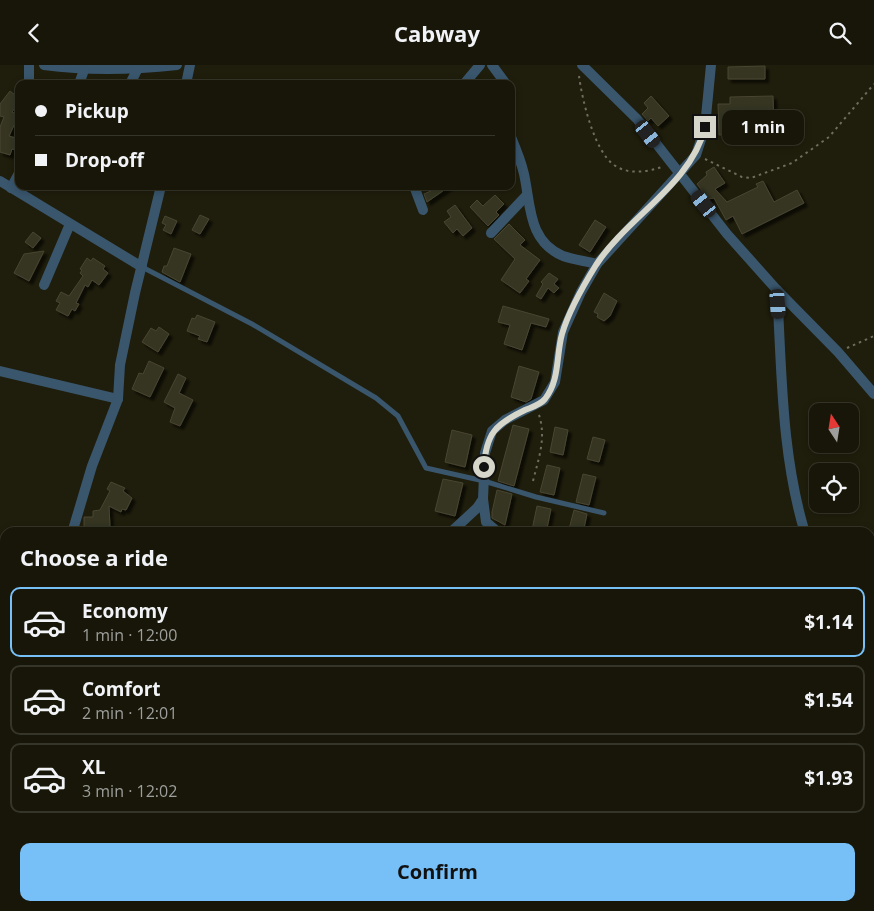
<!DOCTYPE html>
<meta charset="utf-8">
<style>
body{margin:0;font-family:"Open Sans",sans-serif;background:#242316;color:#f1f3f6;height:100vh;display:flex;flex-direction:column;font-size:19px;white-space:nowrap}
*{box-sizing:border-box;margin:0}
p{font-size:16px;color:#9e9f9c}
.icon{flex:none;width:28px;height:28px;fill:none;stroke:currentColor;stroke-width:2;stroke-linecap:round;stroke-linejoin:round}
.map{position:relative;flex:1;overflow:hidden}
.sheet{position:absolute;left:0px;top:462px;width:875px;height:384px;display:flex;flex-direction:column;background:#171608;border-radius:15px 15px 0 0;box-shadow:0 2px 8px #0003,0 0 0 1px #363529}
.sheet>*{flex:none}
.top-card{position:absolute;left:15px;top:15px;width:500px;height:110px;border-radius:10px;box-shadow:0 2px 8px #0003,0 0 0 1px #363529;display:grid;align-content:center;height:110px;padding:0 20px;background:#171608}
.needle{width:32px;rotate:348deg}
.tools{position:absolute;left:809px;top:338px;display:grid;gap:10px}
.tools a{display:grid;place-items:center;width:50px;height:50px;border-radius:10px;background:#171608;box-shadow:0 2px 8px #0003,0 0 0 1px #363529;font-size:25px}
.end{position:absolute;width:22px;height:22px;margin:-11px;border:6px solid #d7d6ca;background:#111;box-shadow:0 0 0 2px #111}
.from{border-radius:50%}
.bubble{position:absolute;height:35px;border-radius:10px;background:#171608;box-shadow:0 2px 8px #0003,0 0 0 1px #363529;font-size:16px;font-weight:700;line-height:35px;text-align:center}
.car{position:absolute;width:15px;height:30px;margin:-15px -8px;border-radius:6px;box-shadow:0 0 4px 1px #0007;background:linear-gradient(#222 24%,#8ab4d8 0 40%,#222 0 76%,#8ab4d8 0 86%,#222 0)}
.top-card b{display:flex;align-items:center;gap:18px;height:48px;font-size:19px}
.top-card b+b{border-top:1px solid #363529}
.top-card i{width:12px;height:12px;background:#f1f3f6}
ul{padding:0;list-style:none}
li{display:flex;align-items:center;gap:15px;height:70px;margin:0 10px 8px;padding:0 10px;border:2px solid #363529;border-radius:10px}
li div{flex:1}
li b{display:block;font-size:19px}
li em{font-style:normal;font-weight:700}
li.on{border-color:#77bff7}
li>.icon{width:45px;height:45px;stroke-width:1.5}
h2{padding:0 20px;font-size:22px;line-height:60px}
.action{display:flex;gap:10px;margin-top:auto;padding:10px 20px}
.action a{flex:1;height:58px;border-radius:10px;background:#77bff7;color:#111;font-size:20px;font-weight:700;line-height:58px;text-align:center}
header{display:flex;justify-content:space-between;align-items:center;height:65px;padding:0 20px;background:#171608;font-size:22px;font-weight:700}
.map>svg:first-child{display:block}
</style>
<header><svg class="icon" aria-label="back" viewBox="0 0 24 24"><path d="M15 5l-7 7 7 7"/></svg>Cabway<svg class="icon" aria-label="search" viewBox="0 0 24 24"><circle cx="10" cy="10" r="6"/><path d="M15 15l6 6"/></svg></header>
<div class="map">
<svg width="874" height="846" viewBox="0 0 874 846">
<defs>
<filter id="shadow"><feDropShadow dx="3.5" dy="3.5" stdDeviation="1" flood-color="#0009"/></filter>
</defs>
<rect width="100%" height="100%" fill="#1f1d0b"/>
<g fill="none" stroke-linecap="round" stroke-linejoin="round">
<g stroke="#146a9f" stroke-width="16">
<polyline points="870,835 874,835"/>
<polyline points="785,846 792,841"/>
</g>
</g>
<g fill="#363421" stroke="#484633" filter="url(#shadow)">
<polygon points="765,1 765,14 728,14 728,2"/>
<polygon points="10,26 19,33 19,38 12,47 19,50 19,54 17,54 9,71 19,74 19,78 17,85 12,84 10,90 0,87 0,62 4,52 0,51 0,39"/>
<polygon points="651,31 669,51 658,61 651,53 648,56 642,49 648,43 644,38"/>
<polygon points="773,31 774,60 760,60 760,69 719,70 718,39 730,39 730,32"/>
<polygon points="714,102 725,118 715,124 727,137 758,122 756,119 763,116 774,137 797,125 804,138 742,169 733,151 726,155 714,133 708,134 697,119 707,110 706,107"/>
<polygon points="428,121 450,121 427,137 424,129 431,126"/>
<polygon points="495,130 504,139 496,147 499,150 488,161 470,142 477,135 483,141"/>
<polygon points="455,140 472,163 463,171 457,164 453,168 444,157 451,152 447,146"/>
<polygon points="200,150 209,154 200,169 192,165"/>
<polygon points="165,151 177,156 171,169 163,165 166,160 162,158"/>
<polygon points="595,155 606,162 590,187 579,180"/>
<polygon points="509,159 525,175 520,180 540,195 526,214 529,216 520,228 501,215 515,194 494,174"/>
<polygon points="33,167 41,173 33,183 25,177"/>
<polygon points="174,183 191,189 180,217 162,207 164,201 167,201"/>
<polygon points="44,186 29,216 14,208 24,189"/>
<polygon points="87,193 91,196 93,193 105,201 103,204 108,208 99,220 92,215 88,222 85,220 76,238 79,239 75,246 72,244 68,251 56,245 60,238 56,236 61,227 69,231 83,211 80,208 82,205 80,204"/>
<polygon points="549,208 558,214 554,219 559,223 554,228 548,223 541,234 536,231 543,219 541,217"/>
<polygon points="604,228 617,236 610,251 604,256 597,252 598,249 594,247"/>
<polygon points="503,241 549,254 546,262 531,258 522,285 504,279 510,260 498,257"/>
<polygon points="197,250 215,257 207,277 198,274 200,271 187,266 192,253 195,254"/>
<polygon points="159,262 169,269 158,287 142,277 151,263 156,266"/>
<polygon points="149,296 164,303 150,332 132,324 139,308 143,309"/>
<polygon points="519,301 539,307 531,334 526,337 511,332"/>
<polygon points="178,309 186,313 179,328 193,335 180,361 170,357 175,343 164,337"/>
<polygon points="513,360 529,364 514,421 498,416"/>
<polygon points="555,362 568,365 563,390 550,387"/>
<polygon points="452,365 472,370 465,402 445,397"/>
<polygon points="593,372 605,375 599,397 587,394"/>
<polygon points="547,400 560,403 554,430 540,427"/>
<polygon points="583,409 596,412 589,440 576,437"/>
<polygon points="443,414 463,418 455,451 435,446"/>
<polygon points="111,417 125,423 123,426 132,433 126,445 122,444 121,447 109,441 110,462 84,463 84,452 93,452 93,446 100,445 110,426 107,424"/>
<polygon points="497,425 512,429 505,460 492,453 492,447"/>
<polygon points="537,441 551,444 546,468 532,465"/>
<polygon points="574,445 587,449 583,468 568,468"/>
</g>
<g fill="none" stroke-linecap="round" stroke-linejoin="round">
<g stroke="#6f6d5e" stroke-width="2" stroke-dasharray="2.5 4" stroke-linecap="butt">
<path d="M579,11C582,34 594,86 614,100C628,110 647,107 662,102"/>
<polyline points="705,94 742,112 751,113 792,98 829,72 874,19"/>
<polyline points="847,283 874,271"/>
<path d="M533,416C539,392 547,371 538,347"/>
<polyline points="870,476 874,473"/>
<polyline points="453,841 455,846"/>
<polyline points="561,841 561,846"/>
<polyline points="24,846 26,841"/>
<polyline points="870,846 871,843"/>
</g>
<polyline stroke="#39566d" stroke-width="5" points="142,202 252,259 376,333 398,351 426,403 484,416 536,432 604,448"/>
<g stroke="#39566d" stroke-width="10">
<path d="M44,0C89,6 132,5 177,0"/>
<polyline points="492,0 506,19"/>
<polyline points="582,0 637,54 727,169 777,225 838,287 874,329"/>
<polyline points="29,19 29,0"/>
<polyline points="79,19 84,5"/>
<polyline points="130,19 137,5"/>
<polyline points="186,19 190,0"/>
<polyline points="464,19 480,0"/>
<polyline points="511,27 511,38"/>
<path d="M511,72C516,84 521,96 524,109C531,141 528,176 563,191C574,195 586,196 597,199"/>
<polyline points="0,116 142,202"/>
<polyline points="414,121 423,145"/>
<polyline points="11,123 19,108"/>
<polyline points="491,168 527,130"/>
<polyline points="44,220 70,159"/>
<path d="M777,225C782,307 781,389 805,468"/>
<polyline points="0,306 118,334"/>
<polyline points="483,434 486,457 499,468"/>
<polyline points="72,468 92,401 118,334 120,300 135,228 161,121"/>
<polyline points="450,468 477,443 483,434 485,388 492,366 505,355 544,335 555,317 563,267 581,227 597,199 696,90 705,62 711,0"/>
<polyline points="0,645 5,643"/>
<polyline points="0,800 5,802"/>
<polyline points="68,841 69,846"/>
<polyline points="181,841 188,846"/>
<polyline points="356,841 357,846"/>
<polyline points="640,841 641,846"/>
<polyline points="311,846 315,841"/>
</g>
</g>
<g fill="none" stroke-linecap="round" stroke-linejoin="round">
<path stroke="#d7d6ca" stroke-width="6" d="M484,402C486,368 496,359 525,345C532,342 540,340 545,334C560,315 556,290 562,269C569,245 583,221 596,200C628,151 691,120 705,62"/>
</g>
</svg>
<div class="tools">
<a><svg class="needle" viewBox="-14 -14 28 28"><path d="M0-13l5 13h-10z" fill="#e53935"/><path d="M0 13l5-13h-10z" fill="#9e9f9c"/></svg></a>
<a><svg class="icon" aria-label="locate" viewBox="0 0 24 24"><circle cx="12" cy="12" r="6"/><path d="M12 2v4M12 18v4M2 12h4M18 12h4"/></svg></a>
</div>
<i class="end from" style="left:484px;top:402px"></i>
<i class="end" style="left:705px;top:62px"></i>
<div class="bubble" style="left:722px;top:45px;width:82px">1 min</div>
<i class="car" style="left:648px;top:69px;rotate:142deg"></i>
<i class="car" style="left:704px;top:139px;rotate:321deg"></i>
<i class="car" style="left:778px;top:239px;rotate:176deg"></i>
<div class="top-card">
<b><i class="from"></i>Pickup</b>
<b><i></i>Drop-off</b>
</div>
<section class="sheet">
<h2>Choose a ride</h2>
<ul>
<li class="on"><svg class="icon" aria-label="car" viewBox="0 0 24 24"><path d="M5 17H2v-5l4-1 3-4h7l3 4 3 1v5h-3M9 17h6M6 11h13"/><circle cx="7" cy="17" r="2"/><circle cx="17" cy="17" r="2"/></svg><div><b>Economy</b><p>1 min · 12:00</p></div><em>$1.14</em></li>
<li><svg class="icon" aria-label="car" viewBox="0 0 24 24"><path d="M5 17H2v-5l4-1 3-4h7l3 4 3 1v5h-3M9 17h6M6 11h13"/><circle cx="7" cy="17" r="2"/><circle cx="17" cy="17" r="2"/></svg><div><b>Comfort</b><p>2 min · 12:01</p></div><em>$1.54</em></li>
<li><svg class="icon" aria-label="car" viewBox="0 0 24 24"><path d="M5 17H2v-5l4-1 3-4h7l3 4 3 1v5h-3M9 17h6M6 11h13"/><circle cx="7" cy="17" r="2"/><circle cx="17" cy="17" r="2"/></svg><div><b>XL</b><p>3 min · 12:02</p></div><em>$1.93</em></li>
</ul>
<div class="action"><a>Confirm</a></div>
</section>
</div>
